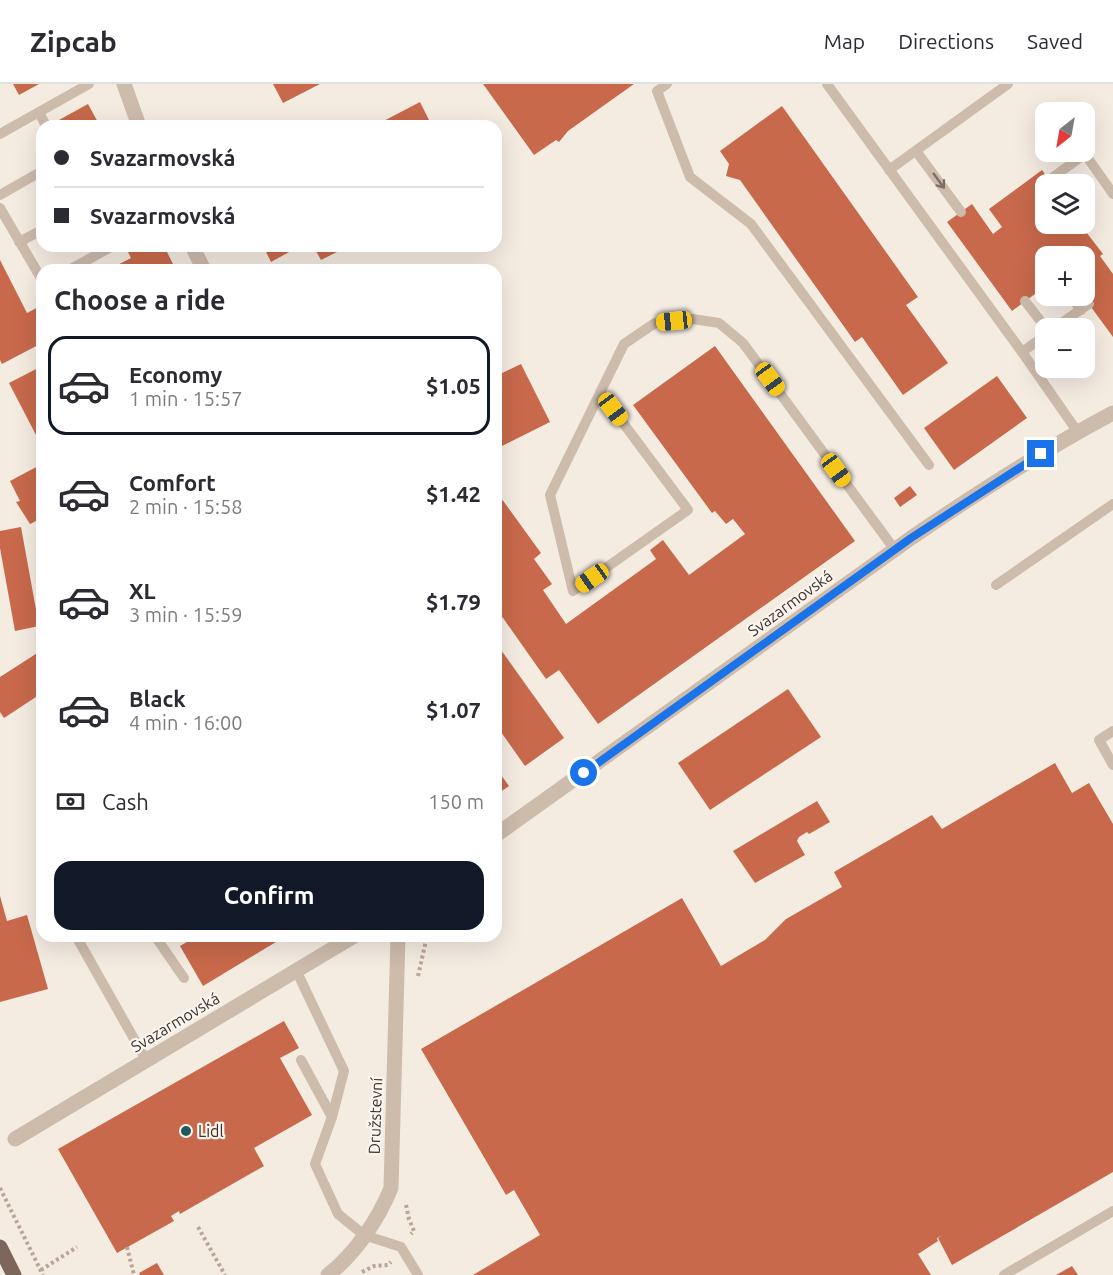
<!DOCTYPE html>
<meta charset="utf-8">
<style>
body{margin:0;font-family:Ubuntu,sans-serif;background:#f7f7f7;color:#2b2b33;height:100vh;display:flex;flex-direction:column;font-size:22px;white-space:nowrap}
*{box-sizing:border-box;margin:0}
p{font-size:20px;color:#7c7c81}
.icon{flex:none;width:33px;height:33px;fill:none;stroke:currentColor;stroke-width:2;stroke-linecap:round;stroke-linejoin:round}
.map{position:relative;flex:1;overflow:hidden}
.sheet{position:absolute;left:36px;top:180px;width:466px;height:678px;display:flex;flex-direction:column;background:#fff;border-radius:18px;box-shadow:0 6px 24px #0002}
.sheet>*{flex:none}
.banner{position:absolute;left:36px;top:36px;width:466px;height:132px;border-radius:18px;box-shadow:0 6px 24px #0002;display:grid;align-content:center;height:132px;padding:0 18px;background:#fff}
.needle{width:39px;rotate:211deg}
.tools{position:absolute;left:1035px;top:18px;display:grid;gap:12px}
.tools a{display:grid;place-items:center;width:60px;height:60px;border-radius:12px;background:#fff;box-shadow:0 6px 24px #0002;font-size:30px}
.end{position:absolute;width:27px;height:27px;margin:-14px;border:8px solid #1a73e8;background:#fff;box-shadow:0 0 0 3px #fff}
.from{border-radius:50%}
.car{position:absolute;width:18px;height:36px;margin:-18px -9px;border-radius:8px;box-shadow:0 0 4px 2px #0007;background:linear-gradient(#f5c518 24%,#345 0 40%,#f5c518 0 76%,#345 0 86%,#f5c518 0)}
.banner b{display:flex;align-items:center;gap:21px;height:57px;font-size:22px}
.banner b+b{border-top:2px solid #e1e1e2}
.banner i{width:15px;height:15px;background:#2b2b33}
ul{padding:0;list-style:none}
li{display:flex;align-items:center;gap:18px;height:99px;margin:0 12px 9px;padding:0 6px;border:3px solid transparent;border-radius:18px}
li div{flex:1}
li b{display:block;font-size:22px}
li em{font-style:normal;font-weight:600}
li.active{border-color:#111827}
li>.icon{width:54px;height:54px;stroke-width:1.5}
h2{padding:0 18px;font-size:27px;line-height:72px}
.pay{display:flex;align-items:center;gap:15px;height:66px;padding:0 18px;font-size:22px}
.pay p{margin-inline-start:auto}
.primary-button{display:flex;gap:12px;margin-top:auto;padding:12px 18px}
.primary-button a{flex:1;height:69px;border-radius:18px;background:#111827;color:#fff;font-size:24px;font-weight:600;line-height:69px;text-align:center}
header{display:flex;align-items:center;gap:36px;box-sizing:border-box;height:84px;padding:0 30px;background:#fff;border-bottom:2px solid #e1e1e2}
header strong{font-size:28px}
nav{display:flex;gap:33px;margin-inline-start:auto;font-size:21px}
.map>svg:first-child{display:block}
</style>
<header>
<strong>Zipcab</strong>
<nav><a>Map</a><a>Directions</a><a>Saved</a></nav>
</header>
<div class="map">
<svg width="1113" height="1191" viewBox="0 0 1113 1191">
<rect width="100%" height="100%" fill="#f4ebe1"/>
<g fill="#c8694b">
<polygon points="13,0 39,0 19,11"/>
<polygon points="273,0 320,0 283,19"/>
<polygon points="483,0 634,0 568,47 559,58 556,56 534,71"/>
<polygon points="420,18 432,42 374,42"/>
<polygon points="88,20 100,42 62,42 59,36"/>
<polygon points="782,22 918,213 906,221 948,279 903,311 862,253 855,258 740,96 726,92 729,80 720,67"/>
<polygon points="1042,86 1052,100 1046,100 1046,140 1080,140 1103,170 1100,172 1113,190 1113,253 1083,212 1084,212 1084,172 1046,172 1046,211 1040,216 1035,210 1012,227 947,138 972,120 993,150 1002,143 989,125"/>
<polygon points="125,162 164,162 176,186 108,186 131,174"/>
<polygon points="263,162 300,162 271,178"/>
<polygon points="313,162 344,162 345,164 321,176"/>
<polygon points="0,176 27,229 42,221 42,259 2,280 0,276"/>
<polygon points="715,262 855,457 598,640 559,586 546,595 496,524 496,407 541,469 534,475 552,500 543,506 566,540 656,475 650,466 663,456 689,491 745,450 733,435 726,440 715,427 712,429 633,321"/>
<polygon points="521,280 550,338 496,365 496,292"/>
<polygon points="42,282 42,348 36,351 9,299"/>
<polygon points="997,292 1027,334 954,386 924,344"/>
<polygon points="42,380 42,434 30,440 16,418 20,417 10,397"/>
<polygon points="910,402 917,411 900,423 894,414"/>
<polygon points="21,443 39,542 15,547 0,464 0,447"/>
<polygon points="496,559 564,654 525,682 496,641"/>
<polygon points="42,566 42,609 4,634 0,628 0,593"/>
<polygon points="788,605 821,653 710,726 678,679"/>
<polygon points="1055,679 1072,709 1089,699 1113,740 1113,1088 952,1181 938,1154 943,1151 937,1154 938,1157 918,1170 931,1191 473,1191 540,1151 514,1106 506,1111 421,965 682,814 721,882 765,856 786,835 842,803 834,788 932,731 942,745"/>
<polygon points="496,684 509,702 496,711"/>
<polygon points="817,717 830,738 809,750 807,748 799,753 797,757 805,771 755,799 733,767"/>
<polygon points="0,812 7,837 27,831 48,905 0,918"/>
<polygon points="197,852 286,852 203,902 180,862"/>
<polygon points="284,937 299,964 280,974 312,1031 254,1064 264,1082 180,1130 179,1127 171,1132 174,1137 117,1169 58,1065"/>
<polygon points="157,1179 164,1191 140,1191 139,1189"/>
<polygon points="1072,1182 1078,1191 1056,1191"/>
</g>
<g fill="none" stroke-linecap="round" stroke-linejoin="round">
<g stroke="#b9a596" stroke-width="4" stroke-dasharray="3 3" stroke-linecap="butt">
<polyline points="418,892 427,852"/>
<polyline points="0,1104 43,1191"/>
<polyline points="406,1121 409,1135 414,1147 411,1150"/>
<polyline points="198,1143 225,1191"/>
<polyline points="127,1163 134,1191"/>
<polyline points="41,1186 77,1163"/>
<polyline points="362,1188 374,1182 388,1181 391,1178"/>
</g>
<g stroke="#cdbbac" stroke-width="10">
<polyline points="667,0 657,7 690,93 751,140 929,381"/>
<polyline points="827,0 1022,268 1077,347"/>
<polyline points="39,28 46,42"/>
<polyline points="0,50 89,0"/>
<polyline points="916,67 961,128"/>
<polyline points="889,86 1008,0"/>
<polyline points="1049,96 1085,70 1113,110"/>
<polyline points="0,111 42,87"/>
<polyline points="0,124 42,196"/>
<polyline points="19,158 42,146"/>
<polyline points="69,186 109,164 108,162"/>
<polyline points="1070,212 1081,226"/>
<polyline points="1025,217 1046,244"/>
<polyline points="1054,244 1089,220"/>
<polyline points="1022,268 1046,251"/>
<polyline points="600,308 688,426 573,507 550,411 624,260 655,239 693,235 719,239 743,259 895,466"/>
<polyline points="996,501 1113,420"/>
<polyline points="1113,647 1099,656 1113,681"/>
<polyline points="42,682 42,721"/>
<polyline points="76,852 146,976"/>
<polyline points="155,852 184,894"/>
<polyline points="296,886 344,987 332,1033 315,1080 338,1130 364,1151 401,1163 418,1191"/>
<polyline points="301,976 332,1033"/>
<polyline points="1004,1191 1113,1127"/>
</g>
<g stroke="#cdbbac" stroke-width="15">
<polyline points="124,0 139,42"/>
<polyline points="192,162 204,186"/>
<path d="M496,751L911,454C977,409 1043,366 1113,329"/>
<polyline points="15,1055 354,852"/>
<path d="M328,1191C355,1170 378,1136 391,1104L398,852"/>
</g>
<polyline stroke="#7d675c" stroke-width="15" points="0,1163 14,1191"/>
</g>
<defs><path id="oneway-shaft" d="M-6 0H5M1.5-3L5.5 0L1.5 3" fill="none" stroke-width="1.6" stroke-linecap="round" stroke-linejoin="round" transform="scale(1.5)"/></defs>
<use stroke="#7d6f65" href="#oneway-shaft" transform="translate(939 97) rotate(54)"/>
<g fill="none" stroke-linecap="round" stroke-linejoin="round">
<polyline stroke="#1a73e8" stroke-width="8" points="584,689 911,454 1041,370"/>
</g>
<circle fill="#1f5a5e" stroke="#fbf5ee" stroke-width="2" cx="186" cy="1047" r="6"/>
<g text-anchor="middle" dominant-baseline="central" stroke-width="4.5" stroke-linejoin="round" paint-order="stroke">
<g font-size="16" fill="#3b302b" stroke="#fbf5ee">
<text transform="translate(790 519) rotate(-36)">Svazarmovská</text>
<text transform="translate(175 938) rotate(-31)">Svazarmovská</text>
<text transform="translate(375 1032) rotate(-88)">Družstevní</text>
</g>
<g font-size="16" fill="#3b302b" stroke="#fbf5ee" text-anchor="start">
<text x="198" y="1047">Lidl</text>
</g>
</g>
</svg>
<div class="tools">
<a><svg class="needle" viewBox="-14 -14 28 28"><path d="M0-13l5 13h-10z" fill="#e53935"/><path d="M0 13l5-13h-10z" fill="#7c7c81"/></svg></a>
<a><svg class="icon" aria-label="layers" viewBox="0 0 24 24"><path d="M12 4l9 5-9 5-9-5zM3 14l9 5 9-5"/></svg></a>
<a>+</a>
<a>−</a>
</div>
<i class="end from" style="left:584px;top:689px"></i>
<i class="end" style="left:1041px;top:370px"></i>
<i class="car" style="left:674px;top:237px;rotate:264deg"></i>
<i class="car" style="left:770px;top:295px;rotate:144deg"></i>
<i class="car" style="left:613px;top:325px;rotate:143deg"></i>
<i class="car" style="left:836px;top:386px;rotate:144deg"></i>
<i class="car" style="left:592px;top:494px;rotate:235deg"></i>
<div class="banner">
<b><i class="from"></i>Svazarmovská</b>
<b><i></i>Svazarmovská</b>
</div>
<section class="sheet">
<h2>Choose a ride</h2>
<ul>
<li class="active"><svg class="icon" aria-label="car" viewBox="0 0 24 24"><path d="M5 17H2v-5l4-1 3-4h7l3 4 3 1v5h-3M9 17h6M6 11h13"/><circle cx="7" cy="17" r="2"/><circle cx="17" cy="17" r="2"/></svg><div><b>Economy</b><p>1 min · 15:57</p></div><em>$1.05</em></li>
<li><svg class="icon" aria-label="car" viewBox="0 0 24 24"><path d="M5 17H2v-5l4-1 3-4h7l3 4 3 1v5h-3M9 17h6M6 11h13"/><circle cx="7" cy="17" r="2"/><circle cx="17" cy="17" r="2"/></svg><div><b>Comfort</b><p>2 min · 15:58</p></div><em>$1.42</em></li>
<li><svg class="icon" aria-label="car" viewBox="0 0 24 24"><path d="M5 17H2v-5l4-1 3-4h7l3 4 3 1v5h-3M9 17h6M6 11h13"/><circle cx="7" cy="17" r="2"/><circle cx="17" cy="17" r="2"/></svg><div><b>XL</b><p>3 min · 15:59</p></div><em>$1.79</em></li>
<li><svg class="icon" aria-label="car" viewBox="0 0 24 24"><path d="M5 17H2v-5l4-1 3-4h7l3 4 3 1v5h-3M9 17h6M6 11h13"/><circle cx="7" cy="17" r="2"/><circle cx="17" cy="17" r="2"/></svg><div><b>Black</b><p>4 min · 16:00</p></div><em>$1.07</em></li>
</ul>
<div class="pay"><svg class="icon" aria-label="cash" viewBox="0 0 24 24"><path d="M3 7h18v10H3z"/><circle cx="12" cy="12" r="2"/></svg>Cash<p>150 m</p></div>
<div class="primary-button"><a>Confirm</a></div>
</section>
</div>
